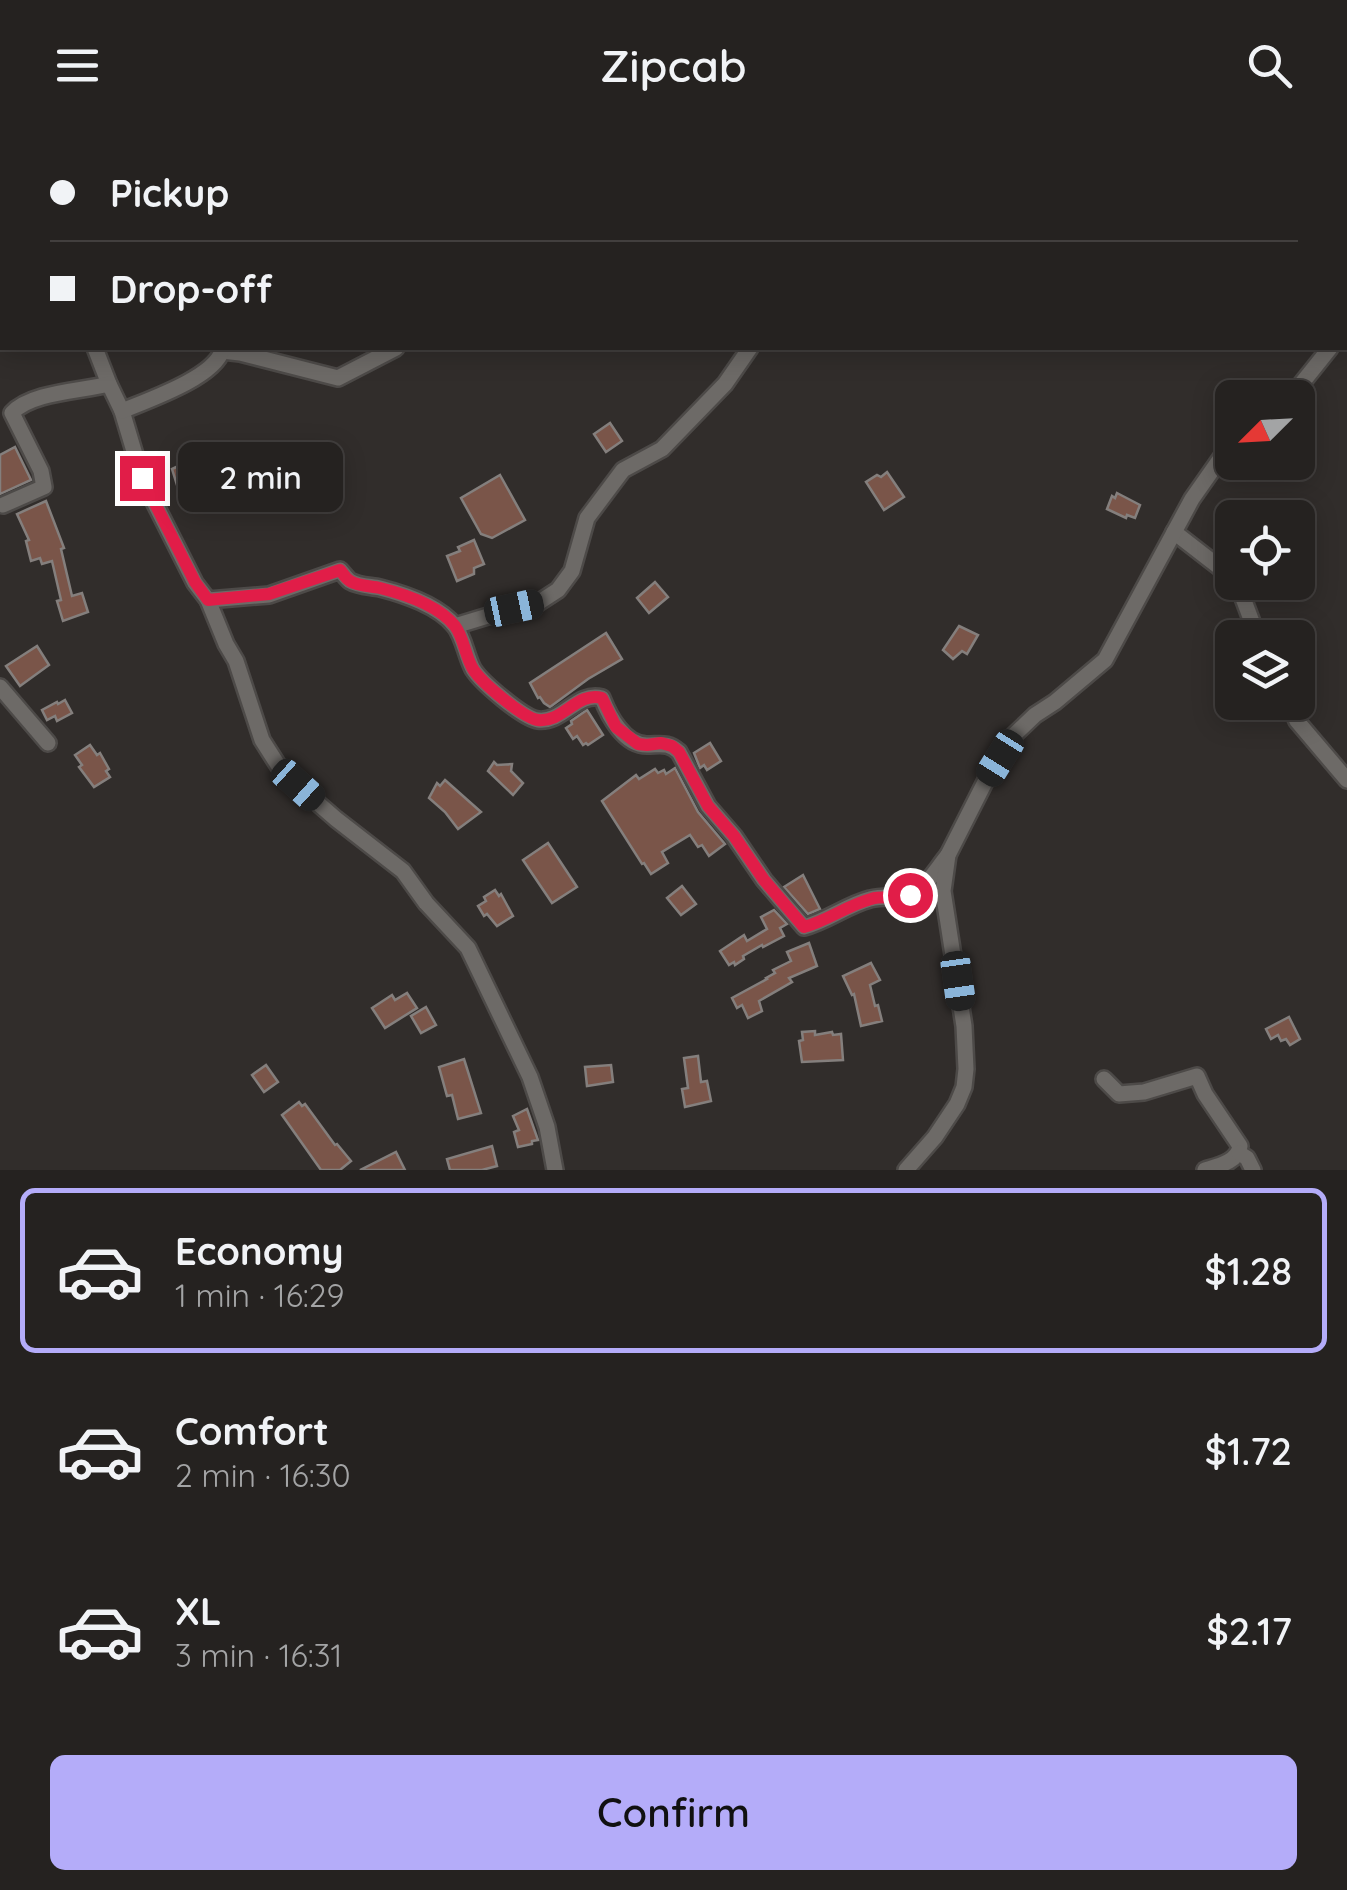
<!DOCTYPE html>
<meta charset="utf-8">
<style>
body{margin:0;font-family:Quicksand,sans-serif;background:#2d2a29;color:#f1f3f6;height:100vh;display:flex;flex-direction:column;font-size:38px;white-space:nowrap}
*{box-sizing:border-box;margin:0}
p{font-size:32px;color:#a3a4a5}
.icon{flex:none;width:55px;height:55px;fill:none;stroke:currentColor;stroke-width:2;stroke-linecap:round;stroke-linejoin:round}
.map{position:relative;height:1040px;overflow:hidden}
.side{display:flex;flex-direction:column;background:#252220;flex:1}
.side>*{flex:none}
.hud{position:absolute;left:0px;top:0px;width:1348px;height:220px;box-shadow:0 5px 25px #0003,0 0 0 2px #423f3e;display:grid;align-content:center;height:220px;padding:0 50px;background:#252220}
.needle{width:65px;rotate:246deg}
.tools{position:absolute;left:1215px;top:250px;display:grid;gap:20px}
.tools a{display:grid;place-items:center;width:100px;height:100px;border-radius:15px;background:#252220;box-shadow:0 5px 25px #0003,0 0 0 2px #423f3e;font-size:50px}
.end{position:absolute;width:45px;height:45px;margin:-22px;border:12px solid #e11d48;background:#fff;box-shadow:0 0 0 5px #fff}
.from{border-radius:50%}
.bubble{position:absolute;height:70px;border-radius:15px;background:#252220;box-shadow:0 5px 25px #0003,0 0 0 2px #423f3e;font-size:32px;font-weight:600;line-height:70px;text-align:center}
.car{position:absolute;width:30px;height:60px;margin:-30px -15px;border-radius:12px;box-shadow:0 0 8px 2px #0007;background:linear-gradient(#222 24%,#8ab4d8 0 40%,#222 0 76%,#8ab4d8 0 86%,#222 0)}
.hud b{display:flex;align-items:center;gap:35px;height:95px;font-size:38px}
.hud b+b{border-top:2px solid #423f3e}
.hud i{width:25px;height:25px;background:#f1f3f6}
ul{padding:18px 0 0;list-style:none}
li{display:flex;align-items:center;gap:30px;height:165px;margin:0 20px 15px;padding:0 30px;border:5px solid transparent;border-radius:15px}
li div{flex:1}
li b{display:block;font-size:38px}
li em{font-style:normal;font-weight:600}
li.current{border-color:#b4acf9}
li>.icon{width:90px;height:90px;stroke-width:1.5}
.primary-button{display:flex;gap:20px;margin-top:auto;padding:20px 50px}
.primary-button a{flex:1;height:115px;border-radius:15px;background:#b4acf9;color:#111;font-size:40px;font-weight:600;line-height:115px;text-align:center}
header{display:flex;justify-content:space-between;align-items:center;height:130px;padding:0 50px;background:#252220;font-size:45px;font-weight:600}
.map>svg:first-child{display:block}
</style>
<header><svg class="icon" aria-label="menu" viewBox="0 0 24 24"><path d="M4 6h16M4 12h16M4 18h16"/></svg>Zipcab<svg class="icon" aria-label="search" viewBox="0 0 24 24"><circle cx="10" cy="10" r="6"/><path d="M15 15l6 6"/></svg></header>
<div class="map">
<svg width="1347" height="1040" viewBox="0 0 1347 1040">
<rect width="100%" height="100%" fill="#312d2b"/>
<g fill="#7a5549" stroke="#847f7d" stroke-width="2.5">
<polygon points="610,293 622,311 606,322 594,304"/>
<polygon points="15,317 31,350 0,364 0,325"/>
<polygon points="204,324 214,345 189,357 192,364 181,368 172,339"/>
<polygon points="887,342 904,367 884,380 866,352 877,345 881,347"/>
<polygon points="500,345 525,390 492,408 481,404 461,368"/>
<polygon points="1117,363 1140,375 1135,388 1127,385 1126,388 1107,379 1112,366 1115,368"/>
<polygon points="46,371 64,418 61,419 72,466 82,463 88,482 63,491 57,471 61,470 52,431 42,434 40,428 31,431 26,411 29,410 17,384"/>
<polygon points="474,410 484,434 474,438 474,444 457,451 447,426 460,421 458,417"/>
<polygon points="655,452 668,467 649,483 637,468"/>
<polygon points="959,496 978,505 967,524 962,521 953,529 943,520"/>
<polygon points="606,503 622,529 588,549 550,577 544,573 540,567 538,568 530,553"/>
<polygon points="37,516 49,535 20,556 6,536"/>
<polygon points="65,570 72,583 57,591 55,586 47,590 42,580 57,572 58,574"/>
<polygon points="587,580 603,605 588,615 586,613 583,615 577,606 573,609 566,598 572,594 571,591"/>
<polygon points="710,613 721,631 707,640 704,635 700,638 694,623"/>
<polygon points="90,615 97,625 100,623 109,639 106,641 110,647 94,657 79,637 82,635 75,625"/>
<polygon points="494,632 497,635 512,634 511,641 523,653 513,665 488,641"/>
<polygon points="675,638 698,682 725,714 709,726 702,715 698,717 690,705 662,722 668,733 651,744 644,733 642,734 602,671 636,645 639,649 655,639 658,643 664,640 666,644"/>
<polygon points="445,650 481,682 458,699 445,682 429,668 437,653 440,656"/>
<polygon points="548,713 577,757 552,773 523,730"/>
<polygon points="803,745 820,779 808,784 784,757"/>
<polygon points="682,756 696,774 681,785 667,768"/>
<polygon points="495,760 499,766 501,764 513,786 497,796 487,784 484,786 478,776 486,771 484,767"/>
<polygon points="774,780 787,794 780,798 784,806 763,817 762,815 743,826 744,829 735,835 734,832 729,835 720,821 744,805 747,811 767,799 761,787"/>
<polygon points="809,813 817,836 789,848 792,852 759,871 762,881 748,888 742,875 737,878 732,868 767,849 766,848 775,843 773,840 791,831 787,822"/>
<polygon points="871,833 880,850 870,855 875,876 878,875 882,891 861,896 854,864 852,865 843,846"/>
<polygon points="407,863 417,878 385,898 372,878 392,865 395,870"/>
<polygon points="426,877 436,895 421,903 411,886"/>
<polygon points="1289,887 1300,909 1290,915 1286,909 1281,911 1278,905 1271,909 1266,899"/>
<polygon points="815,901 815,905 832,902 833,905 841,904 843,930 802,932 799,911 803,910 802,902"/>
<polygon points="698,926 701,952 707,951 711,971 685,977 682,959 688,958 684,928"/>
<polygon points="464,929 481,983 458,989 452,965 447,966 439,937"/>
<polygon points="266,935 278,952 264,962 252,945"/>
<polygon points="611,935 613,952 587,956 585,937"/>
<polygon points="299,972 302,976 305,974 335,1015 337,1014 351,1031 340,1040 321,1040 282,985"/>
<polygon points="527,979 538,1010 532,1011 532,1014 518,1017 514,1002 519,1000 513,986"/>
<polygon points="492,1016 497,1036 482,1040 450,1040 447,1029"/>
<polygon points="396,1022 405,1040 360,1040"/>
</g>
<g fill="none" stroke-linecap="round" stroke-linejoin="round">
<g stroke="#4d4a48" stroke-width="20">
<g id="minor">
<polyline points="127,0 128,2"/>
<polyline points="905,2 907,0"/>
<polyline points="0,156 2,156"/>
<polyline points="1345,200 1347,198"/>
<polyline points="95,218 109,254"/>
<polyline points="221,218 222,221 240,223 338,248 396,218"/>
<polyline points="1290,268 1330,218"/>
<path d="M122,281L142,348L195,453L208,470L269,465L340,440C343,443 346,448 350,451C358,456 371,456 380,458C404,464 439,476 455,496C464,508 466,526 473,539C481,552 523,588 538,590C563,593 577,561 602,568C609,586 624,615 647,615C661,615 668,612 679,622L708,676L734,706L764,750L804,797C827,791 847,775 870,769C887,764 901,771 917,761C929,753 938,737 948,725"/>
<path d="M3,375L44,357L41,341L12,283C31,262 82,261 109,254L122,281C148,270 213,248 222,221"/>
<polyline points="1174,402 1232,447"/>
<polyline points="1237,452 1258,508"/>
<polyline points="208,470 226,514 236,531 262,610 283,643 336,689 403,741 426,773 468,818 530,947 547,997 555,1040"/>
<polyline points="455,496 514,478 538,473 558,460 572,441 587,388 623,340 662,319 725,254 750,218"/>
<polyline points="0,557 48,613"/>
<polyline points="1289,572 1297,591 1347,650"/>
<path d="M1104,949L1119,964L1144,962L1197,946L1205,964L1240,1016C1238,1032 1218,1036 1205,1040"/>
<polyline points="1239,1023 1247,1028 1253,1040"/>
<polyline points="906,1040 935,1007 957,974 964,957 966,939 964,896 943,761 948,725 985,652 1014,605 1035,585 1055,572 1105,530 1192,369 1232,312"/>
</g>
</g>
<use href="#minor" stroke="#6d6a67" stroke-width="15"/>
</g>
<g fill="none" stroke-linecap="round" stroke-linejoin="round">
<path stroke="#e11d48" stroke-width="12" d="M142,348L195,452L208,470L269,464L340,440C343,443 345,448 350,451C357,456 371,456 380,458C404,464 439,476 455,496C464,508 465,526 473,539C481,552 523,588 538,590C563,593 577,561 602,568L616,597L638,614L647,615L661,613L672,616L679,622L708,676L734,706L764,750L804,797C827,791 848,775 871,769C884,765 897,770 910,765"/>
</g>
</svg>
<div class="tools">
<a><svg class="needle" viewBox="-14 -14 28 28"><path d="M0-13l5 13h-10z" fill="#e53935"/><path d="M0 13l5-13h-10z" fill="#a3a4a5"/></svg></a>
<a><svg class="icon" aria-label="locate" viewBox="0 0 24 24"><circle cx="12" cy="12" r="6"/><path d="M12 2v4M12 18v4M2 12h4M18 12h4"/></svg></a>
<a><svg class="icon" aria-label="layers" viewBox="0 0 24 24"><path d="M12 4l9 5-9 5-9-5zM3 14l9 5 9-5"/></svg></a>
</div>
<i class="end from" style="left:910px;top:765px"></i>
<i class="end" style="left:142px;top:348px"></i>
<div class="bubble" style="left:178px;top:312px;width:165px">2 min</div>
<i class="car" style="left:514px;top:478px;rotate:78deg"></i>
<i class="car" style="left:1000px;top:628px;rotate:212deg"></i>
<i class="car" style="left:298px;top:655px;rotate:132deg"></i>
<i class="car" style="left:958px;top:851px;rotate:172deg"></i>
<div class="hud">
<b><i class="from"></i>Pickup</b>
<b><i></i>Drop-off</b>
</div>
</div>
<section class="side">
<ul>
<li class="current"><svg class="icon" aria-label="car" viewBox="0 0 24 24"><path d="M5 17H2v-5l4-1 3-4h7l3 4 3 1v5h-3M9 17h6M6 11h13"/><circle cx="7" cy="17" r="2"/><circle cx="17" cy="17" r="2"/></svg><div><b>Economy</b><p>1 min · 16:29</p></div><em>$1.28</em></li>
<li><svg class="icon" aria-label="car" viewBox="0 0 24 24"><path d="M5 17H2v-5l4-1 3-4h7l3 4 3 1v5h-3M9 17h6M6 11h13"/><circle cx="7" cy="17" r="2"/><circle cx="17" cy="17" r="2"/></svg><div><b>Comfort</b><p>2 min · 16:30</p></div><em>$1.72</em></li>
<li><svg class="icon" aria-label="car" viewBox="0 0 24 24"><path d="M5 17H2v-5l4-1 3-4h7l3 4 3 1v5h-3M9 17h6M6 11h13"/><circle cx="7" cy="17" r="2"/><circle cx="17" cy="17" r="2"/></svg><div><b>XL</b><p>3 min · 16:31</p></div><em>$2.17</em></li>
</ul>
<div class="primary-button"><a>Confirm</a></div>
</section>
